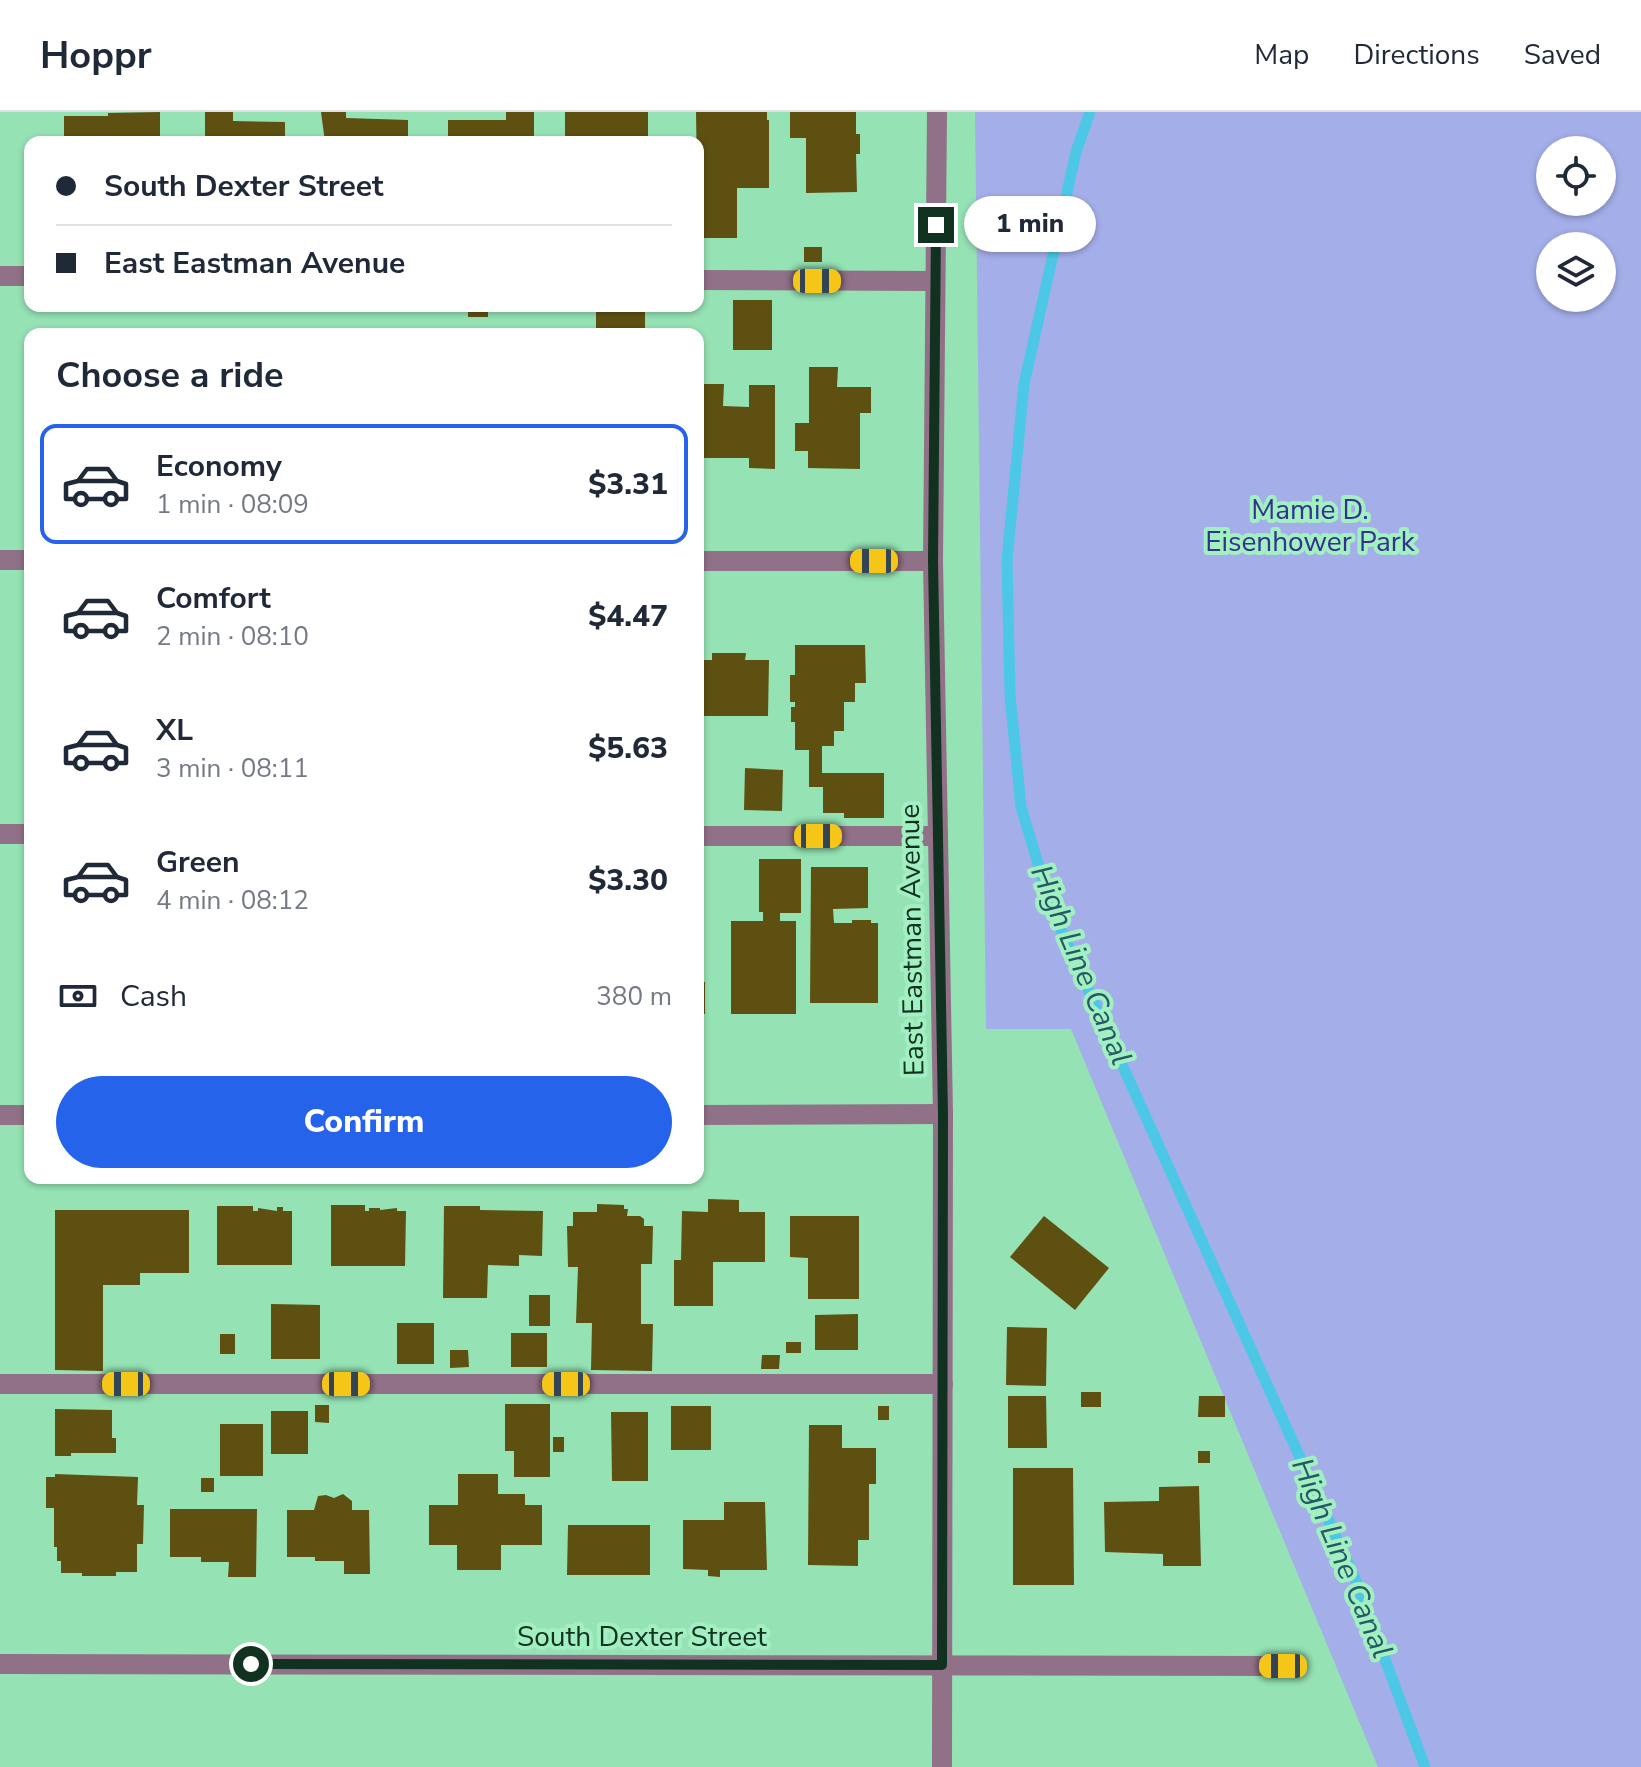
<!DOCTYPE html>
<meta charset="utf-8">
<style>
body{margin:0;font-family:"Nunito Sans",sans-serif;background:#f6f6f7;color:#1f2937;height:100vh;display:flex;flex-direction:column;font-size:30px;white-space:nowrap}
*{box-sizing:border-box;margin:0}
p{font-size:26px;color:#747a83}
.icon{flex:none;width:44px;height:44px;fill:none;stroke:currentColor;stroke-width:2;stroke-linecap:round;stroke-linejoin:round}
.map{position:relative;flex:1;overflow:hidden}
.details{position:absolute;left:24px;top:216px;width:680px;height:856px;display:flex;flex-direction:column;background:#fff;border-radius:16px;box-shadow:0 2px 6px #0004}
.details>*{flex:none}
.hud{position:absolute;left:24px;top:24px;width:680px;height:176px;border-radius:16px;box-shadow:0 2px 6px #0004;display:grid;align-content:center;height:176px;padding:0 32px;background:#fff}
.buttons{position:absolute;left:1536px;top:24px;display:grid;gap:16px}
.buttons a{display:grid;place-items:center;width:80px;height:80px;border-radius:50%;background:#fff;box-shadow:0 2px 6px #0004;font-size:40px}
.end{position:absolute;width:36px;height:36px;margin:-18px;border:10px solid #123221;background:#fff;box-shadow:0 0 0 4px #fff}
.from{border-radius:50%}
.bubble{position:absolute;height:56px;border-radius:28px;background:#fff;box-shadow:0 2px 6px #0004;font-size:26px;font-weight:800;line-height:56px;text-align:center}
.car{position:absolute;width:24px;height:48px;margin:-24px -12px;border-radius:10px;box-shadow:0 0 6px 2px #0007;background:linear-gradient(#f5c518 24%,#345 0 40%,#f5c518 0 76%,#345 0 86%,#f5c518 0)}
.hud b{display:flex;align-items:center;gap:28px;height:76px;font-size:30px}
.hud b+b{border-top:2px solid #e0e1e3}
.hud i{width:20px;height:20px;background:#1f2937}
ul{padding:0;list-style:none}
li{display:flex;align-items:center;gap:24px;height:120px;margin:0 16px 12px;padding:0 16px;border:4px solid transparent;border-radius:16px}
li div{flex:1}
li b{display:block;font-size:30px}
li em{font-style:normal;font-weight:800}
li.current{border-color:#2563eb}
li>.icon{width:72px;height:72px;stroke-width:1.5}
h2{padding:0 32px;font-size:36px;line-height:96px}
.pay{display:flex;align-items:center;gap:20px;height:88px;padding:0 32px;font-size:30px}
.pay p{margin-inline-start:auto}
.primary-button{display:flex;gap:16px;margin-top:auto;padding:16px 32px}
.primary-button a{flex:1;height:92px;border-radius:48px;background:#2563eb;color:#fff;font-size:32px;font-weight:800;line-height:92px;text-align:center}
header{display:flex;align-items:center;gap:48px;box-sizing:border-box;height:112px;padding:0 40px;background:#fff;border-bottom:2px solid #e0e1e3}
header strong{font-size:38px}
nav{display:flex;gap:44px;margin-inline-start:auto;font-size:28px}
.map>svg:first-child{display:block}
</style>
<header>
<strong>Hoppr</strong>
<nav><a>Map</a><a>Directions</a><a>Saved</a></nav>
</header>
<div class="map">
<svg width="1641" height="1655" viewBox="0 0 1641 1655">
<rect width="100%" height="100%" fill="#95e2b4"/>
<path fill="#a4aee9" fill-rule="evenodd" d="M975,0H1641V1655H1378L1071,917H986ZM1550,38H1602V90H1550ZM1550,134H1602V186H1550Z"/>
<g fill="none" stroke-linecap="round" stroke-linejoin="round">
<polyline stroke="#4cc8e6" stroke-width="11" points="1090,0 1076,40 1024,272 1007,448 1010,583 1021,695 1052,798 1356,1469 1425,1655"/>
</g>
<g fill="#5d5011">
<polygon points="160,0 160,30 64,30 64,4 108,4 108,1"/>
<polygon points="205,0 233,0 233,9 285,10 285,30 205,30"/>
<polygon points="321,0 346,0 346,6 408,8 408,30 325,30"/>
<polygon points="506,0 534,0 534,30 448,30 448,8 506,8"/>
<rect x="565" y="0" width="83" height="30"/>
<polygon points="696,0 767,0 767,8 769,8 769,76 737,76 737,126 698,126"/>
<polygon points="790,0 856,0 856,22 860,22 860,42 856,42 857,80 806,81 806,26 790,26"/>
<rect x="804" y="135" width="18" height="15"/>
<rect x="733" y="188" width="39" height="50"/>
<rect x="468" y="194" width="20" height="11"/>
<rect x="596" y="194" width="49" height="28"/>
<polygon points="809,255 838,255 837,275 871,275 871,301 860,301 860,357 808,356 808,339 795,339 795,311 809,311"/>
<polygon points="698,272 724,272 723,294 749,295 749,273 775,273 775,357 749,356 749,346 698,346"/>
<polygon points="795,533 865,533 866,571 855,571 855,590 844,590 844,619 834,619 834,634 822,634 822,661 884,661 884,706 844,706 844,701 823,701 823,675 809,675 809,638 795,638 795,610 791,610 791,595 795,595 795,590 790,590 790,563 795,563"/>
<polygon points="712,541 746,541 745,548 769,548 768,604 698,604 698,548 712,548"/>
<polygon points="745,656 783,658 782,699 744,698"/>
<polygon points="759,747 801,747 801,801 780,801 780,809 796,809 796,902 731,902 731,809 763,809 763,800 759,800"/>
<polygon points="811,755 868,755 868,796 833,797 834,811 852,811 852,808 871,808 871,811 878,811 878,891 810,891"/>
<rect x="698" y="870" width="7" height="32"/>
<polygon points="708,1087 739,1088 739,1100 765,1100 765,1150 713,1150 713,1194 674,1194 674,1148 681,1148 682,1099 708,1100"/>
<polygon points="597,1092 624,1093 624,1097 628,1097 627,1104 640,1104 644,1107 644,1114 653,1114 652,1152 641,1152 641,1212 653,1212 652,1259 591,1258 592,1211 576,1211 578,1155 568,1155 567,1114 573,1114 573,1100 597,1100"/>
<polygon points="331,1093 365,1093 365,1099 369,1099 369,1096 380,1096 380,1098 397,1096 397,1099 406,1099 405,1154 331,1154"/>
<polygon points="217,1094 253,1094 253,1099 258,1099 258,1096 277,1099 277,1095 283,1095 283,1099 292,1099 292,1153 217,1153"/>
<polygon points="444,1094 480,1094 480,1098 543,1099 542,1144 519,1143 519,1154 488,1153 487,1186 443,1186"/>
<polygon points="55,1098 189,1098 189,1161 140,1161 140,1173 103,1173 103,1259 55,1258"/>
<polygon points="790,1104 859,1104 859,1187 808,1187 808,1146 790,1145"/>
<polygon points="1044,1104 1109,1156 1075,1198 1010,1145"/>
<rect x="529" y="1183" width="21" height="31"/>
<polygon points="271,1192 320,1193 320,1247 271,1247"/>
<polygon points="858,1202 858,1238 815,1238 815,1203"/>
<rect x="397" y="1211" width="37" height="41"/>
<polygon points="1007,1215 1047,1216 1046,1274 1006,1273"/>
<rect x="511" y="1221" width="36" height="34"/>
<rect x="220" y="1222" width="15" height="20"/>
<rect x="786" y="1230" width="15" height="11"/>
<polygon points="450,1238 468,1238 469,1255 450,1256"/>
<polygon points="762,1243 780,1243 779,1257 761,1257"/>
<rect x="1081" y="1280" width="20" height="15"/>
<polygon points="1008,1284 1046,1284 1047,1336 1008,1336"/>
<polygon points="1199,1284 1225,1284 1225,1305 1198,1305"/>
<polygon points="505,1292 550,1292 550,1365 514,1365 514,1339 505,1339"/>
<polygon points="315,1293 329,1293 329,1311 315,1310"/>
<rect x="671" y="1294" width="40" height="44"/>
<rect x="878" y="1294" width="11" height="14"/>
<polygon points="55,1297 112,1298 112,1326 116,1326 116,1341 71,1341 71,1344 55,1344"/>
<rect x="271" y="1299" width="37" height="43"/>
<polygon points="611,1300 648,1300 648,1369 612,1369"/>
<rect x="220" y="1312" width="43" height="52"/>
<polygon points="809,1313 842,1313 842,1336 876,1336 876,1372 869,1372 869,1428 858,1428 858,1454 808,1453"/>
<rect x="553" y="1325" width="11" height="15"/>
<rect x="1198" y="1339" width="12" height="12"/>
<polygon points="1013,1356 1073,1356 1074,1473 1013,1473"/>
<polygon points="55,1362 138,1365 137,1393 144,1393 143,1432 137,1432 137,1460 116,1460 116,1464 82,1464 82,1461 61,1461 61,1449 57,1449 57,1435 54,1435 54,1396 46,1396 46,1365 55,1365"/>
<polygon points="458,1362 498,1362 498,1382 525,1382 525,1393 542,1393 542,1433 501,1433 501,1458 457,1458 457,1433 429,1433 429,1393 458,1393"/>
<rect x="201" y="1366" width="13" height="14"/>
<polygon points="1199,1374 1201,1454 1163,1454 1163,1442 1105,1440 1104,1390 1159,1389 1159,1375"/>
<polygon points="343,1382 352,1389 352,1398 369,1398 370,1462 344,1462 344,1449 315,1449 315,1445 287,1445 287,1398 314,1398 318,1384 326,1383 334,1386"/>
<polygon points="724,1390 765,1390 767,1458 720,1458 720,1465 708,1464 708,1458 683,1457 683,1408 724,1408"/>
<polygon points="170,1397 257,1397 256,1465 228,1465 229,1450 201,1450 201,1445 170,1445"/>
<polygon points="568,1413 650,1413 650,1463 567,1463"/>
</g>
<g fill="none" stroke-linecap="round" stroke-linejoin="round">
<g stroke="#917187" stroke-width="20">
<polyline points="937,0 933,449 943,1002 942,1655"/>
<polyline points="0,164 30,164"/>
<polyline points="698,168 935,169"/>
<polyline points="0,448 30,448"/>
<polyline points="698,449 933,449"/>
<polyline points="0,722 30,722"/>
<polyline points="698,724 938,724"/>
<polyline points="0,1003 30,1003"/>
<polyline points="698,1003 943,1002"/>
<polyline points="0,1272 943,1272"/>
<polyline points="0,1552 1283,1554"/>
</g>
</g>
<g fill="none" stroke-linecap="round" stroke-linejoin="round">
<polyline stroke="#123221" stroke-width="10" points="251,1552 942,1553 943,1002 933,449 936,113"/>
</g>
<g text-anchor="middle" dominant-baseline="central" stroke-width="8" stroke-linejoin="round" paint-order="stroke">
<g font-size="28" fill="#33338e" stroke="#a2f0c1">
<text x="1310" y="398">Mamie D.<tspan x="1310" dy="32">Eisenhower Park</tspan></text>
</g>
<g font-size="28" fill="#123221" stroke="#a2f0c1">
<text transform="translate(912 828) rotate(-91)">East Eastman Avenue</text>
<text x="642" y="1525">South Dexter Street</text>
</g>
<g font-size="30" font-style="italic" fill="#265966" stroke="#a2f0c1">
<text transform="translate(1081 853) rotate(67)">High Line Canal</text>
<text transform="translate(1342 1446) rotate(67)">High Line Canal</text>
</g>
</g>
</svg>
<div class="buttons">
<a><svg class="icon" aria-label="locate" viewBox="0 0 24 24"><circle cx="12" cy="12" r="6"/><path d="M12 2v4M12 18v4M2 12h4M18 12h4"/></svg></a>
<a><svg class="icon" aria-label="layers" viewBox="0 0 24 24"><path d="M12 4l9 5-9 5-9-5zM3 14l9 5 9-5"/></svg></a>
</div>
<i class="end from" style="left:251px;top:1552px"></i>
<i class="end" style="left:936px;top:113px"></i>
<div class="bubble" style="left:964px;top:84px;width:132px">1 min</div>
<i class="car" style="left:817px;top:169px;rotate:90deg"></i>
<i class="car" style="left:874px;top:449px;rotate:270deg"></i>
<i class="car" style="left:818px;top:724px;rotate:90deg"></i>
<i class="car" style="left:126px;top:1272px;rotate:270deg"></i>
<i class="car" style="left:346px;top:1272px;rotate:90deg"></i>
<i class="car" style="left:566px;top:1272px;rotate:270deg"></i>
<i class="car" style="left:1283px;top:1554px;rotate:270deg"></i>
<div class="hud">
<b><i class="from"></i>South Dexter Street</b>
<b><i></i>East Eastman Avenue</b>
</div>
<section class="details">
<h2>Choose a ride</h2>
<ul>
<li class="current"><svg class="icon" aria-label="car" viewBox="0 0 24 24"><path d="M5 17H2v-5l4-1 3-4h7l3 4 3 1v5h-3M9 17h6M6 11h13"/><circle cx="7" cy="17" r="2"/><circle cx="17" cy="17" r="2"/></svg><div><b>Economy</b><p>1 min · 08:09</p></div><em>$3.31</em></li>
<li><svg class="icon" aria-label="car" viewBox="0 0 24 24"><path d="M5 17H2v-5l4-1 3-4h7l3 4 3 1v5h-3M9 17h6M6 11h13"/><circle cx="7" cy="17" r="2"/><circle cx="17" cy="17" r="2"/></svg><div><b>Comfort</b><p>2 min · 08:10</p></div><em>$4.47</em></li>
<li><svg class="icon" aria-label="car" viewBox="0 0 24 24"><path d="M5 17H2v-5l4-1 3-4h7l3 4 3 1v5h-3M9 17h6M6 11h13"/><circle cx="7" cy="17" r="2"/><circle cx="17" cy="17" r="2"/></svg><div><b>XL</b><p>3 min · 08:11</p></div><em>$5.63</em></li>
<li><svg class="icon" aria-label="car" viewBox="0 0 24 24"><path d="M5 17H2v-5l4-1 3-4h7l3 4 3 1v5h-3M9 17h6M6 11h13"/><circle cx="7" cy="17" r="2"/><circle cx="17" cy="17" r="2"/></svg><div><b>Green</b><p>4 min · 08:12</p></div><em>$3.30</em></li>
</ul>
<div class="pay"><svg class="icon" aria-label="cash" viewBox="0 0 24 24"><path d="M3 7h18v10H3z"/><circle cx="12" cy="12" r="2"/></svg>Cash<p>380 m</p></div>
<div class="primary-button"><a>Confirm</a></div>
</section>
</div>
